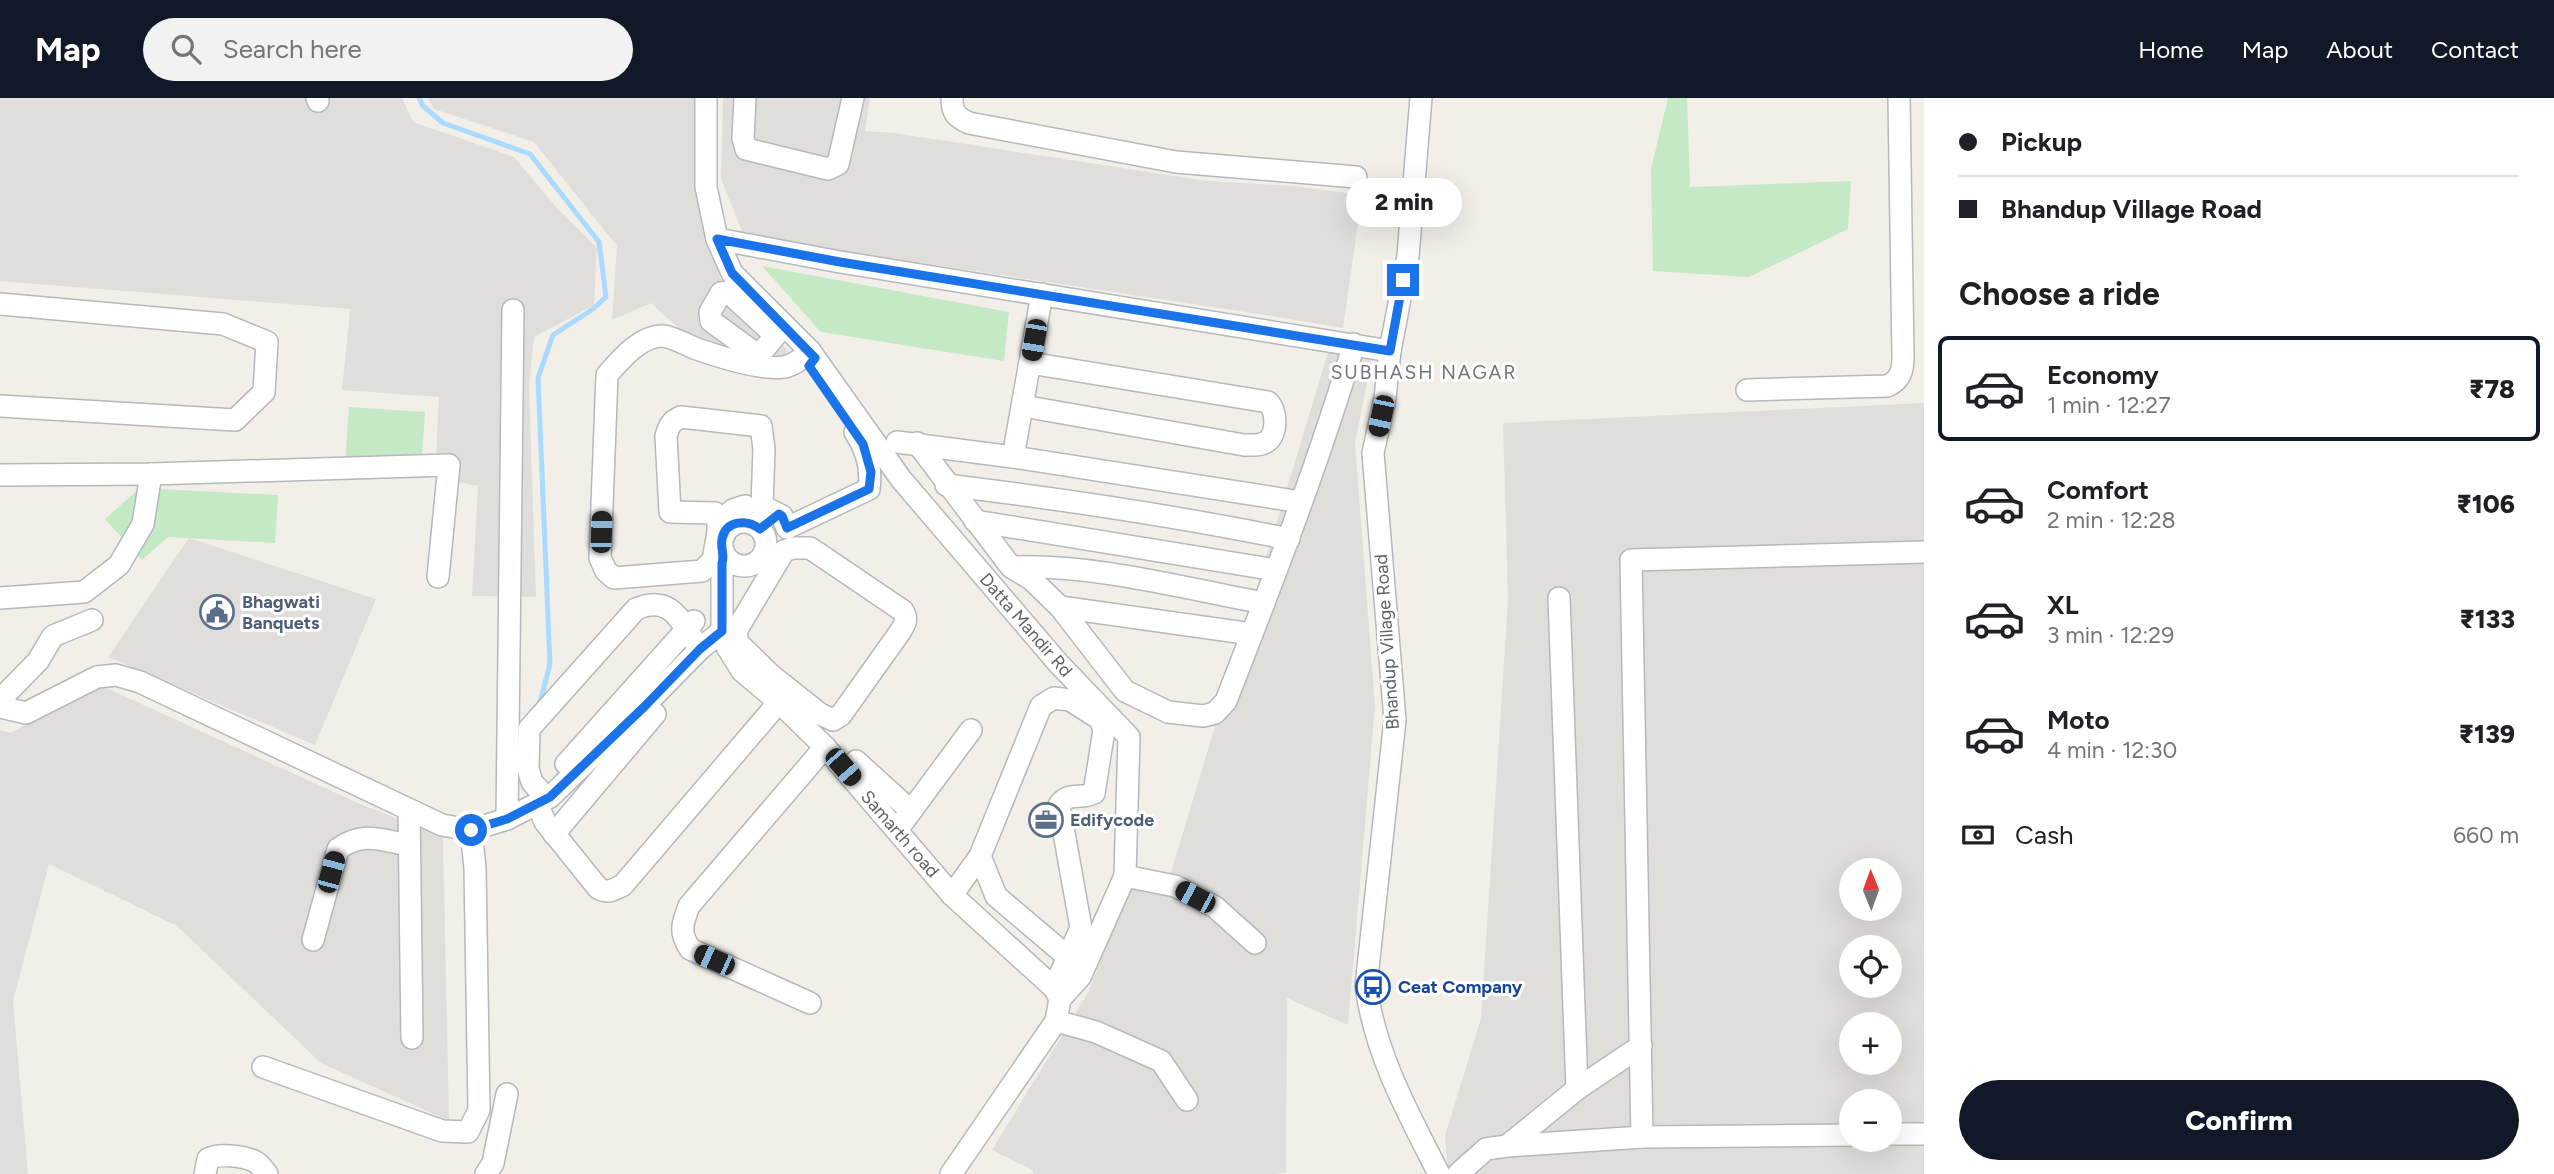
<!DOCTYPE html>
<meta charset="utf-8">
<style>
body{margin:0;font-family:Figtree,sans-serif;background:#f2f2f2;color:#202124;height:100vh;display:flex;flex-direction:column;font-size:26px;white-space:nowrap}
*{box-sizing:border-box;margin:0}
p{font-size:23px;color:#757577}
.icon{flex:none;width:38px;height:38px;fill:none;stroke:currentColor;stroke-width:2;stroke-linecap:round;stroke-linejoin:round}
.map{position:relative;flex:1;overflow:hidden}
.sheet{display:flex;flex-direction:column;background:#fff;width:630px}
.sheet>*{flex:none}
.top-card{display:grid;align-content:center;height:154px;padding:0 35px;background:#fff}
.needle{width:46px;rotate:359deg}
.fabs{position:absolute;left:1839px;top:760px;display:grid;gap:14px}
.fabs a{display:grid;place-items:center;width:63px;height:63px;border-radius:50%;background:#fff;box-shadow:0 7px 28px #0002;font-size:35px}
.end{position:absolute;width:32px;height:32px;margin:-16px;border:9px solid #1a73e8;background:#fff;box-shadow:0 0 0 4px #fff}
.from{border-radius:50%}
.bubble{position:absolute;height:49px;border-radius:24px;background:#fff;box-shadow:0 7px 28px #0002;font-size:23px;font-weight:800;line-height:49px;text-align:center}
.car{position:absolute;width:21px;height:42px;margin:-21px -10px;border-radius:9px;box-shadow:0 0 5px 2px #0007;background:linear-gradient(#222 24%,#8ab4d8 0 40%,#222 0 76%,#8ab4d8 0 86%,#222 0)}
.top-card b{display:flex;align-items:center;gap:24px;height:66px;font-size:26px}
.top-card b+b{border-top:2px solid #e0e0e0}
.top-card i{width:18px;height:18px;background:#202124}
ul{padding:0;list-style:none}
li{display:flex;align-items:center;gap:21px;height:105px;margin:0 14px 10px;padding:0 21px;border:4px solid transparent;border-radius:10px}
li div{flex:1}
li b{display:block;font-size:26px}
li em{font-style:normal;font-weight:800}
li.selected{border-color:#111827}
li>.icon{width:63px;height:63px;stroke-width:1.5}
h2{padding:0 35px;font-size:32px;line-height:84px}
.pay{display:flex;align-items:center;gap:18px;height:77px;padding:0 35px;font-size:26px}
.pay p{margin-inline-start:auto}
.cta{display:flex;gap:14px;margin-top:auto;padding:14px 35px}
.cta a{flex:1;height:80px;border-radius:42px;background:#111827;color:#fff;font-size:28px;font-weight:800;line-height:80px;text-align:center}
header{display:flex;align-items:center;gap:42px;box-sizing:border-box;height:98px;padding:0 35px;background:#111827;color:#fff}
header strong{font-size:33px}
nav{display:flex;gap:38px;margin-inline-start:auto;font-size:24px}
.search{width:490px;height:63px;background:#f2f2f2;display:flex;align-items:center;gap:18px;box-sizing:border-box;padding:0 24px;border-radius:38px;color:#757577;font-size:26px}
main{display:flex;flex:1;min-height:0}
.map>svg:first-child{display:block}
</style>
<header>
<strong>Map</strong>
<div class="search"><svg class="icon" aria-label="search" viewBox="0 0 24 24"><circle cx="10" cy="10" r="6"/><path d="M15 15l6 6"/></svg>Search here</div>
<nav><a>Home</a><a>Map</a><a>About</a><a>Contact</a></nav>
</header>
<main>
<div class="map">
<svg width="1924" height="1076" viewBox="0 0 1924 1076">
<rect width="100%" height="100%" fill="#f1efe8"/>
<g fill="#e0deda" fill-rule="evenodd">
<polygon points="0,0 402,0 413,24 514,59 557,110 597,150 594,207 534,239 529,288 536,499 472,498 478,388 435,379 439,299 342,292 350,211 0,183"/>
<polygon points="428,0 695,0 697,101 720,180 794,259 779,267 699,249 651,205 612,222 617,148 534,44 434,11"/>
<polygon points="723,0 870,0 865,33 894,35 1207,83 1293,88 1362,97 1343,230 1272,218 744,138 721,81"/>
<polygon points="1329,251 1372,259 1355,345 1375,608 1348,927 1287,900 1286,1074 1278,1076 1033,1076 1033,1072 992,1052 1089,893 1133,778 1169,781"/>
<path d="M1924,305V1076H1448L1445,1038L1481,920L1508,502L1503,325ZM1852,772H1890V810H1852ZM1852,849H1890V887H1852ZM1852,926H1890V964H1852ZM1852,1003H1890V1041H1852Z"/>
<polygon points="189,440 376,501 315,647 108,559"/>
<polygon points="100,587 360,706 443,739 449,1023 321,965 177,828 49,766 13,903 28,1076 0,1076 0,632 10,635"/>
</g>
<g fill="#c5e8c5">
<polygon points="1668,0 1687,0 1690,89 1851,83 1848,131 1749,179 1653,173 1651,71"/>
<polygon points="762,168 1009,214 1004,263 821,234"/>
<polygon points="349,309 425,314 421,372 345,367"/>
<polygon points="140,390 278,397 275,445 168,439 142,462 105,421"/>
</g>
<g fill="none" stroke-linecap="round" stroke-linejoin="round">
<polyline stroke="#aadaff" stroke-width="5" points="419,0 423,8 443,25 530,56 599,144 606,199 593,211 553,237 538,280 550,566 539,608"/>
<g stroke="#b5b8bc" stroke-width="24">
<g id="minor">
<polyline points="317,0 318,3"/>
<polyline points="706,0 706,89 717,141 732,175 810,253 901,381 1058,565 1129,639 1125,778 1080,879 1060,901 1056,923 951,1076"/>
<polyline points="745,0 743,40 746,51 828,71 838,66 853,0"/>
<path d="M952,0C952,15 956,19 969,25L1176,64L1356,79"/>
<path d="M1421,0L1408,158L1390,253L1385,300L1373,355L1395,622L1366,888C1375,956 1408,1015 1439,1076"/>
<polyline points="717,141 840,164 1390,253"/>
<polyline points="0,206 223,226 267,244 264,294 235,322 0,308"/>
<polyline points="775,237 728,194 721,195 710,214 711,223 756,256 761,255 784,227"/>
<path d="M810,253C803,260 797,265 788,268C768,275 714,257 694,250C685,246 673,239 663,238C641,237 620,262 607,277L600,460L606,473L614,480L702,473L713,462L718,434V420L715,415L670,414L666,338C669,328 671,323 681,319L761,328L764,351L762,408L782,418L787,430L869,391C872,370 867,352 855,334"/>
<path d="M1747,292L1887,288C1901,282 1903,272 1903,258L1899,0"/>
<path d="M1023,308L1244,347C1251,347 1260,348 1266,344C1278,337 1277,312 1268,304L1030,265"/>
<polyline points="897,344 1013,359 1301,404"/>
<path d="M917,345L1011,469L1031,481L1060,509L1125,593L1168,614L1203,618L1215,615L1226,603C1272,485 1318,367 1354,246"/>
<polyline points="1013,359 1042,196"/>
<polyline points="0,377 151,376 449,367 438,479"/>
<path d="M946,387C1061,401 1176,418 1289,441"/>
<polyline points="975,423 1276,472"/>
<circle cx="744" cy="446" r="22"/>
<polyline points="718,425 733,412 745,408"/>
<polyline points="725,458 722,465 722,533 727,549 742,573 779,604 825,649 952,797 1054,890 1059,899"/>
<path d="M1013,469C1093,466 1184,490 1264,505"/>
<polyline points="0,500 84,494 119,467 143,426 151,376"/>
<polyline points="1559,500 1577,991"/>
<polyline points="1060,509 1252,536"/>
<path d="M764,591L772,578L738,545L736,533L784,453L793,450H810L903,513C908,522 905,526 900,534L841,617L833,622L820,616L772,578"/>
<polyline points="0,602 38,563 53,538 92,522"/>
<polyline points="0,609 26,615 97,579 116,577 140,584 442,727 471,732 507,721 550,699 644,608 700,551 722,533"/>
<polyline points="856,663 911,713"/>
<polyline points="566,666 694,523"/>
<path d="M541,694L532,684L528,671L529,631L636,511C673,495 681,526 700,551"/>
<path d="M538,707L545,724L598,790C608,796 613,792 623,787L779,604"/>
<polyline points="409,712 412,940"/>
<polyline points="507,721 513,212"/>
<polyline points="897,732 971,632"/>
<polyline points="554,736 655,616"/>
<polyline points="980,758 996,798 1068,859"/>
<polyline points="1125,778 1175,788 1215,809 1255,845"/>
<path d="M952,797L980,758L1041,608L1054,600L1070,602L1100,621L1104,632L1094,695C1081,702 1069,693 1059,707L1081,830L1054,890"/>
<path d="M313,842L338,751C363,733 380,742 409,747"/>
<path d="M810,905L690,851C679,834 682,826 689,808L825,649"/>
<polyline points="1056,923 1096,934 1161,963 1187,1002"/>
<polyline points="263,969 442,1033 468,1034 479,1012 475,770 471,732"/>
<polyline points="1890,1036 1924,1036"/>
<polyline points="1642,1039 1631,462 1924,454"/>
<polyline points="1507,1048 1577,991 1641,948"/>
<path d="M205,1076L208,1061C218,1055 243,1058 254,1063C260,1066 263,1071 267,1076"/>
<polyline points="486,1076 493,1065 507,996"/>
<polyline points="1458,1076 1486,1051 1507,1048 1642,1039 1852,1037"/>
</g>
</g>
<use href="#minor" stroke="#fff" stroke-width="21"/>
</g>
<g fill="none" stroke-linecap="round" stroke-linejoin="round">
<path stroke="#1a73e8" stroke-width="9" d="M471,732L507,721L550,699L645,608L700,551L722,533V465C725,456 720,450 722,441C726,422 747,421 760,431L779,416L782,418L787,430L869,391L871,374L863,346L809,268L815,260L732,175L717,141L840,164L1390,253L1403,182"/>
</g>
<defs>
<g id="civic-ring" transform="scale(1.75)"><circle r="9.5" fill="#fff" stroke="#5c6f8a" stroke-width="1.5"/><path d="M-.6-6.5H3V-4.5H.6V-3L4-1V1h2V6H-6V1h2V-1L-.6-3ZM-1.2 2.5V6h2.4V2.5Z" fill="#5c6f8a"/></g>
<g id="office-ring" transform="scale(1.75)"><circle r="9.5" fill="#fff" stroke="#5c6f8a" stroke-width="1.5"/><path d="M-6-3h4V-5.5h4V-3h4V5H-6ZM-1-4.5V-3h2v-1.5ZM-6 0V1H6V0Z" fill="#5c6f8a"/></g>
<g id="bus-ring" transform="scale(1.75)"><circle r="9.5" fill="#fff" stroke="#1a4fb4" stroke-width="1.5"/><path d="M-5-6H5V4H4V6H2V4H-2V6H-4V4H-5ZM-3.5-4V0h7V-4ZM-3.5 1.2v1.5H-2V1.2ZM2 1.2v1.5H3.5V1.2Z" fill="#1a4fb4"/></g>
</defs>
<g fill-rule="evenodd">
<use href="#civic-ring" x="217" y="514"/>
<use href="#office-ring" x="1046" y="722"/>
<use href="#bus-ring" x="1373" y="889"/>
</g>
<g text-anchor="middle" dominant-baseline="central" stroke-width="6" stroke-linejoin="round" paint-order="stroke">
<g font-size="18" font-weight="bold" fill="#4e5e75" stroke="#fff" text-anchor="start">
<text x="242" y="504">Bhagwati<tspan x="242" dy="21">Banquets</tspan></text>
<text x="1070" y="722">Edifycode</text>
</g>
<g font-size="18" fill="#5f6368" stroke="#fff">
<text transform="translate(1026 527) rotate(49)">Datta Mandir Rd</text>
<text transform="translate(1387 544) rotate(-94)">Bhandup Village Road</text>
<text transform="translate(900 736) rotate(49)">Samarth road</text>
</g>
<g font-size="18" font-weight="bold" fill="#164399" stroke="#fff" text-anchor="start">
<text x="1398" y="889">Ceat Company</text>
</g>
<g font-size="19" letter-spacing="2" fill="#70757a" stroke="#fff">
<text x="1424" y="274">SUBHASH NAGAR</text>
</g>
</g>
</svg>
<div class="fabs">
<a><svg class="needle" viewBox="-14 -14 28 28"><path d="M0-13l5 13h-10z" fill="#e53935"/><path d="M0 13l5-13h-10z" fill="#757577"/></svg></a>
<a><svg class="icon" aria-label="locate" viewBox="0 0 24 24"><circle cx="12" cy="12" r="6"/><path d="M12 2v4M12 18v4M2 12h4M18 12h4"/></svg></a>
<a>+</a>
<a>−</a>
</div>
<i class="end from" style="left:471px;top:732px"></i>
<i class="end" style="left:1403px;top:182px"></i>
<div class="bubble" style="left:1346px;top:80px;width:116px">2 min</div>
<i class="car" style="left:1034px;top:242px;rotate:190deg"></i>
<i class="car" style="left:1381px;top:318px;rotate:192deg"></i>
<i class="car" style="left:601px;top:434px;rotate:2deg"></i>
<i class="car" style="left:843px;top:669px;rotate:139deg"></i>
<i class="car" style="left:331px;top:774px;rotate:15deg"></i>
<i class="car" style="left:1195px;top:799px;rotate:298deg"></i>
<i class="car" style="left:714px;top:862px;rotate:294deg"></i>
</div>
<section class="sheet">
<div class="top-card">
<b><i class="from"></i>Pickup</b>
<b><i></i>Bhandup Village Road</b>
</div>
<h2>Choose a ride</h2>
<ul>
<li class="selected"><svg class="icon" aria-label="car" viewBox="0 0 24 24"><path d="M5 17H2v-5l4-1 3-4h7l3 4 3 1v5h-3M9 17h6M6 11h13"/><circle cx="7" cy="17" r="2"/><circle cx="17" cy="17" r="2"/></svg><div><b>Economy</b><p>1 min · 12:27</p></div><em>₹78</em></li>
<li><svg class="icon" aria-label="car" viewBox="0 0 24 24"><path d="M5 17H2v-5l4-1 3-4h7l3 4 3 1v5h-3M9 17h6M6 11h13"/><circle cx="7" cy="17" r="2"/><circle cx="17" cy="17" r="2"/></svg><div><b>Comfort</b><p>2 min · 12:28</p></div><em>₹106</em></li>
<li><svg class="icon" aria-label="car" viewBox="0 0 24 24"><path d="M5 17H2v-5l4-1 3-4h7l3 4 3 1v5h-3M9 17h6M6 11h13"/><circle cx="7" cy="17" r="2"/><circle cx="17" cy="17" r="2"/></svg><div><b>XL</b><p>3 min · 12:29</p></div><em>₹133</em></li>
<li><svg class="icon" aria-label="car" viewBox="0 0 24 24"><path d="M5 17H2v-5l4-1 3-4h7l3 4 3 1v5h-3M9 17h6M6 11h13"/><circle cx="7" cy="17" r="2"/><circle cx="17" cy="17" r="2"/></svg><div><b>Moto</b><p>4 min · 12:30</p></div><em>₹139</em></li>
</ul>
<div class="pay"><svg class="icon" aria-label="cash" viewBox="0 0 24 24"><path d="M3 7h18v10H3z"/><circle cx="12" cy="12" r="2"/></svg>Cash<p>660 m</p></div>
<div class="cta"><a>Confirm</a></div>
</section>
</main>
